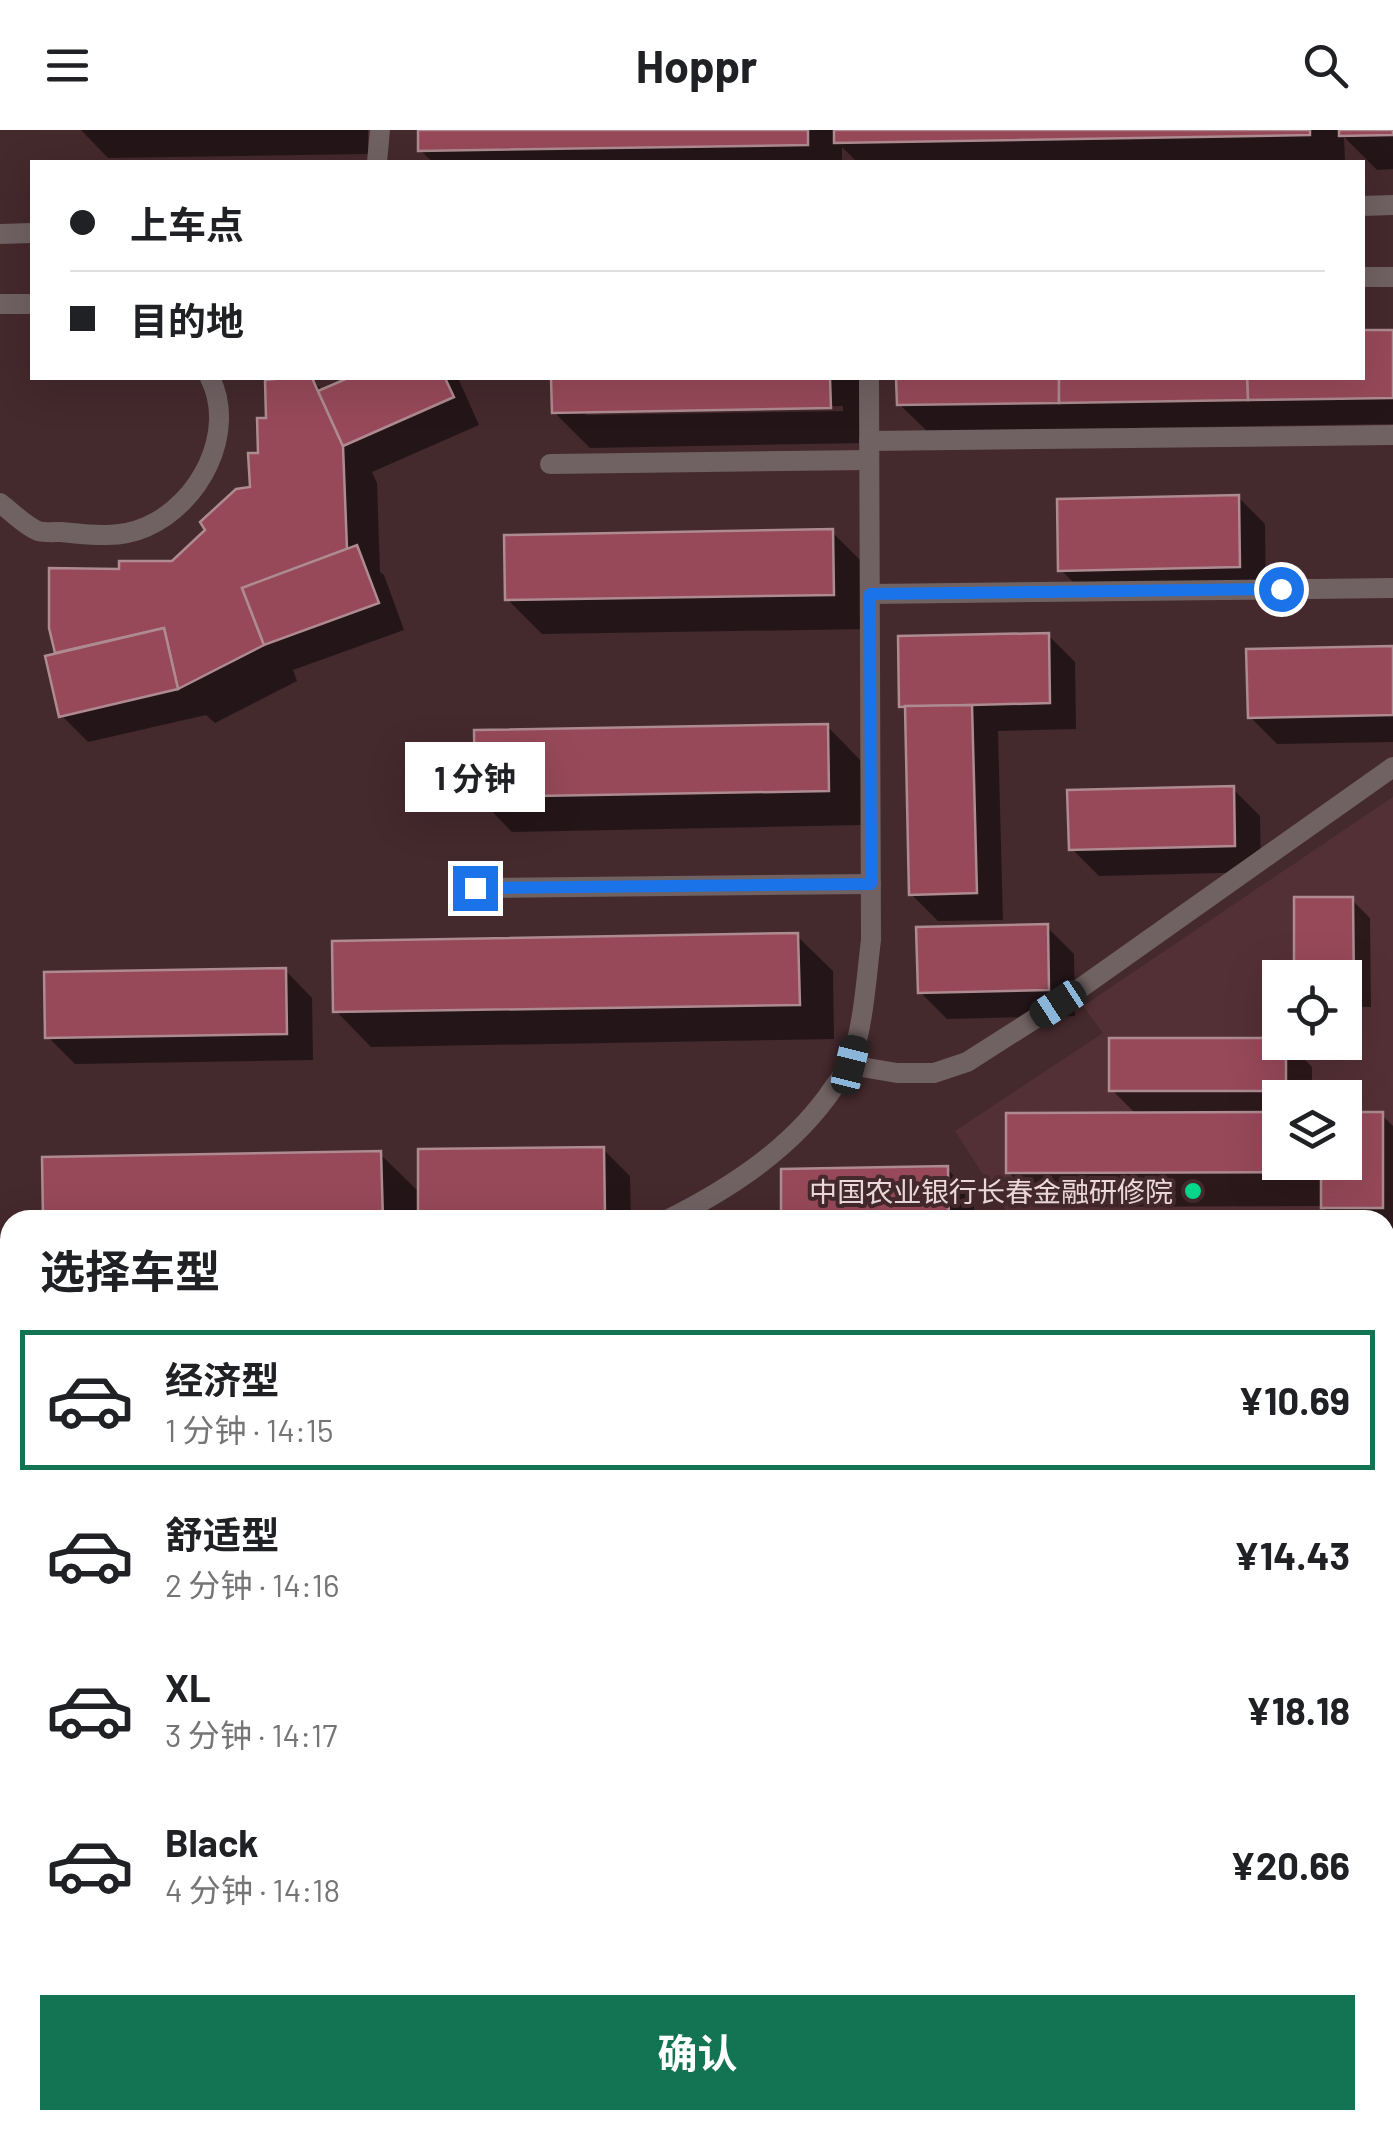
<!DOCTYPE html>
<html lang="zh">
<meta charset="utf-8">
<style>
body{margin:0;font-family:Barlow,"Noto Sans SC",sans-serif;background:#f6f6f6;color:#202124;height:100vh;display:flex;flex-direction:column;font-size:38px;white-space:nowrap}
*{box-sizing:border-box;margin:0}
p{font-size:32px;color:#757577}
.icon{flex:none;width:55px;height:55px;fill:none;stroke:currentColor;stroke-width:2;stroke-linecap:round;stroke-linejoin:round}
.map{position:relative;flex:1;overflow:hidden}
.details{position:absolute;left:0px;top:1080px;width:1395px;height:920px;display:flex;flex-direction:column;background:#fff;border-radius:30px 30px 0 0;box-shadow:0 10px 40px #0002}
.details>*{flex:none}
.hud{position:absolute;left:30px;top:30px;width:1335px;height:220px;border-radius:0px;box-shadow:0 10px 40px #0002;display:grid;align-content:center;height:220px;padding:0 40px;background:#fff}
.fabs{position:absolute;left:1262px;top:830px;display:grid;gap:20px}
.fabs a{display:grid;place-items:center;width:100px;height:100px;border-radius:0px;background:#fff;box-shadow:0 10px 40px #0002;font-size:50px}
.end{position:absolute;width:45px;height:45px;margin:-22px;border:12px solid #1a73e8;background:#fff;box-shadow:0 0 0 5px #fff}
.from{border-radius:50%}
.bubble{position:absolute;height:70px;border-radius:0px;background:#fff;box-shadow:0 10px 40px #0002;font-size:32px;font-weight:700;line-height:70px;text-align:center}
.car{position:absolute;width:30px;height:60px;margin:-30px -15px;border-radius:12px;box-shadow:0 0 8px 2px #0007;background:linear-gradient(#222 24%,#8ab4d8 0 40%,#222 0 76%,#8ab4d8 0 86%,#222 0)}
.hud b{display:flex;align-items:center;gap:35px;height:95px;font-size:38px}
.hud b+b{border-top:2px solid #e0e0e0}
.hud i{width:25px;height:25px;background:#202124}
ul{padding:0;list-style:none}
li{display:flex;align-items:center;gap:30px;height:140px;margin:0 20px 15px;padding:0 20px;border:5px solid transparent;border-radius:0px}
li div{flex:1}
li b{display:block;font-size:38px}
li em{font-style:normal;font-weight:700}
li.current{border-color:#127452}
li>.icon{width:90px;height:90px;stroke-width:1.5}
h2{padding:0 40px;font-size:45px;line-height:120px}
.primary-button{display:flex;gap:20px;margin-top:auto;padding:20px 40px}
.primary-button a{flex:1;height:115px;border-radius:0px;background:#127452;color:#fff;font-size:40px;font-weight:700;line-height:115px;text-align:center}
header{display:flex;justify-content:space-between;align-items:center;height:130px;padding:0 40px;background:#fff;font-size:45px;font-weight:700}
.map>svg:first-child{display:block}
</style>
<header><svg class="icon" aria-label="menu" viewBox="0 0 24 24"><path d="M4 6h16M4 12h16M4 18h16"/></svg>Hoppr<svg class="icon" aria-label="search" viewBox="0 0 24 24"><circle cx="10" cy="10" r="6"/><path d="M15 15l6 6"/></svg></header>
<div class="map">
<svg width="1393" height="2000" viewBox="0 0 1393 2000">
<rect width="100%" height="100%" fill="#44292d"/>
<path fill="#533036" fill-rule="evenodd" d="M1393,667V1420H1385V1090H1012L955,1001L1103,903L1083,876ZM1280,848H1345V912H1280ZM1280,968H1345V1032H1280Z"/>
<g fill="#0007" fill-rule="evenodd">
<polygon points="368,0 368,24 108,28 81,0"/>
<polygon points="420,0 1393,0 1393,39 1377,40 1344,7 1345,32 857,32 842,17 842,32 433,32 420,20"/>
<polygon points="1393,202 1393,294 927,301 899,274 899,248 1362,248"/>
<polygon points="310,248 323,261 354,248 458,248 479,295 372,342 377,353 380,442 384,445 404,500 293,540 297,551 215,593 206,585 88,612 61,585 58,525 52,498 173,433 253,359 268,290 268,252"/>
<path d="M554,248H864L865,313L590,318L554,282ZM843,276V281L586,285V280Z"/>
<polygon points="1238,367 1265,394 1266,463 1088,467 1061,440"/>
<polygon points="832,402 867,437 868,499 542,504 507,469"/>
<polygon points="1048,505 1075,532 1076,599 998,601 1003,790 938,791 911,764 907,581 902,576"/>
<polygon points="1393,519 1393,612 1277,614 1250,587"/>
<polygon points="827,596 862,632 863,695 512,702 477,666"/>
<polygon points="1233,659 1260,686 1261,742 1099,746 1072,719"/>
<polygon points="1352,770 1370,788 1371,877 1345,877 1345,848"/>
<polygon points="1047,797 1074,824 1075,886 947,889 920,862"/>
<polygon points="797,806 833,841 834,909 371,917 336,881"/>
<polygon points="285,840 312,868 313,930 75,934 48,907"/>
<polygon points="1280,910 1280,912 1288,912 1312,937 1312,968 1280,968 1280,1032 1345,1032 1345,985 1382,985 1393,996 1393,1113 1385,1113 1385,1090 1336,1090 1322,1076 1044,1077 1008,1042 1137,985 1112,960"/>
<polygon points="603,1019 630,1046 631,1090 424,1090 416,1082 416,1090 45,1090 380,1024 421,1064"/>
<polygon points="947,1039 974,1066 974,1090 784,1090"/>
<rect x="1385" y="1261" width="8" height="181"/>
<polygon points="1385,1492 1393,1500 1393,1572 1385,1572"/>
<rect x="54" y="1990" width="85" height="10"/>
<polygon points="753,1990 1158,1990 1159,2000 763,2000"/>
</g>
<g fill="#974959" stroke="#ad8b90" stroke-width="2.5">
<polygon points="418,0 808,0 808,15 418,21"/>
<polygon points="834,0 1310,0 1310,5 834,13"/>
<polygon points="1339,0 1393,0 1393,5 1339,6"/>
<polygon points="1362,200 1393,200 1393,268 1248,270 1247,248 1362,248"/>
<polygon points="284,248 312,248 343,316 347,419 242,458 264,515 178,559 164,498 55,523 49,498 49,438 119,439 119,431 172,431 205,400 200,392 236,359 250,357 248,323 258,323 257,288 266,288 265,250"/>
<polygon points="348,248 445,248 454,267 343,316 318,261"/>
<polygon points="551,248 830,248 831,278 552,283"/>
<polygon points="896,248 1059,248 1059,273 897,275"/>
<polygon points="1059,248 1247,248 1248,270 1059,273"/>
<polygon points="1239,365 1240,437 1058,441 1057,369"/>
<polygon points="833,399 834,465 505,470 504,405"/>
<polygon points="357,415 379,473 264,515 242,458"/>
<polygon points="164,498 178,559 59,587 45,526"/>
<polygon points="1049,503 1050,573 899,577 898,506"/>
<polygon points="1393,516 1393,585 1248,588 1246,519"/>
<polygon points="972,575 977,763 909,765 905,576"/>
<polygon points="828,594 829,661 475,667 474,600"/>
<polygon points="1234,656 1235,716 1069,720 1067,660"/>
<polygon points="1294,767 1353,767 1354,860 1345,860 1345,848 1294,848"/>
<polygon points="1048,794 1049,860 918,863 916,797"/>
<polygon points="798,803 800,875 333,882 332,811"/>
<polygon points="286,838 287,904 45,908 44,842"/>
<polygon points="1109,908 1280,908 1280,912 1286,912 1286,961 1109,961"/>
<polygon points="1280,982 1280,1032 1345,1032 1345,982 1383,982 1383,1078 1321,1078 1321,1042 1006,1043 1006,983"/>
<polygon points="604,1017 605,1085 418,1088 418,1019"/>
<polygon points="381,1021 383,1090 43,1090 42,1027"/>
<polygon points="948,1036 949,1090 781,1090 781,1039"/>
<rect x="1385" y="1258" width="8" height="149"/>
<polygon points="1385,1987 1393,1987 1393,2000 1222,2000 1222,1990 1385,1990"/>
<rect x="51" y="1990" width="62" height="10"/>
</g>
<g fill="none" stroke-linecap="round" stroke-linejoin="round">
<g stroke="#706163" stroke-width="20">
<polyline points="377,32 380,0"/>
<polyline points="1362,76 1393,75"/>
<polyline points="0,104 32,103"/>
<polyline points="1362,147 1393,147"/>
<polyline points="0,174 32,174"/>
<polyline points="869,311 1393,305"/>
<polyline points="550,334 869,330"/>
<path d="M0,373C11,381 25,396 38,401C45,403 55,402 61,402C90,405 119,409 146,397C200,374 237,302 210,248"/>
<polyline points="870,464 1393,458"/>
<polyline points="475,758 871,754"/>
<polyline points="850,935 897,943 934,943 967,932 1058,874 1393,637"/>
<path d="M667,1090C731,1058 794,1017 834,957C840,949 847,941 851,931C864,893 866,850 871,810L869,248"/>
<polyline points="0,1140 10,1140"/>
<polyline points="0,1409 10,1409"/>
<polyline points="1385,1584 1393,1584"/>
<polyline points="0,1600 10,1600"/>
<polyline points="0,1752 10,1752"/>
<polyline points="0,1860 10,1860"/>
<polyline points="154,1990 154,2000"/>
<polyline points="668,1990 668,2000"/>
<polyline points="1175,1990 1175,2000"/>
</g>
</g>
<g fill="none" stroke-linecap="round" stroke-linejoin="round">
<polyline stroke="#1a73e8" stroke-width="12" points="475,758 871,754 870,464 1281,459"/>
</g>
<circle fill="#02d98b" stroke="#44292d" stroke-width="4" cx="1193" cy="1061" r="10"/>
<g text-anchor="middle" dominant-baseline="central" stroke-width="8" stroke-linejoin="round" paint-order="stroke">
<g font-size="28" fill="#ecd9dc" stroke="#44292d" text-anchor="end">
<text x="1173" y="1061">中国农业银行长春金融研修院</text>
</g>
</g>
</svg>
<div class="fabs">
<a><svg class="icon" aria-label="locate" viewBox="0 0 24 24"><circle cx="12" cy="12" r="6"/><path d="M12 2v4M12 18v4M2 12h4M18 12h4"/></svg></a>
<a><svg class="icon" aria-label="layers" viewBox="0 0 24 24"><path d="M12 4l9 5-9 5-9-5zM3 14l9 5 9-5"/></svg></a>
</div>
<i class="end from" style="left:1281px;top:459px"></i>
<i class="end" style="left:475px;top:758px"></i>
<div class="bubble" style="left:405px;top:612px;width:140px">1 分钟</div>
<i class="car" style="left:1058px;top:874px;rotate:237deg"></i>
<i class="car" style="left:850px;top:935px;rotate:14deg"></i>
<div class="hud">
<b><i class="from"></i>上车点</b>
<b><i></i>目的地</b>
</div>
<section class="details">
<h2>选择车型</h2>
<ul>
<li class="current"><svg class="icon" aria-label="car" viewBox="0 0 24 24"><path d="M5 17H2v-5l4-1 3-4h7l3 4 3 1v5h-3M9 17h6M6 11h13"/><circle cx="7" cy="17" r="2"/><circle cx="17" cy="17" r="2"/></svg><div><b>经济型</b><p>1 分钟 · 14:15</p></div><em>¥10.69</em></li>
<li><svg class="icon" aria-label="car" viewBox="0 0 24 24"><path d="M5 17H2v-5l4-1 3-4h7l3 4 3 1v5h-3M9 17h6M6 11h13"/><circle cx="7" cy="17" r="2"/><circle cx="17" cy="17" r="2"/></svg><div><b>舒适型</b><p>2 分钟 · 14:16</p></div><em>¥14.43</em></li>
<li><svg class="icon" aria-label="car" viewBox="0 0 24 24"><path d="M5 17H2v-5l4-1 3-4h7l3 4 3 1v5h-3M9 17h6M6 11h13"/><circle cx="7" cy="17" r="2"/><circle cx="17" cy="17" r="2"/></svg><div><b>XL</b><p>3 分钟 · 14:17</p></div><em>¥18.18</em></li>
<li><svg class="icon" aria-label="car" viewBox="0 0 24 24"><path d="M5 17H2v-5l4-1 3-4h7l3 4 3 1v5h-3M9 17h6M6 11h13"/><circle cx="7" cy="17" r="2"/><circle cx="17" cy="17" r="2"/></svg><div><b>Black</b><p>4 分钟 · 14:18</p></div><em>¥20.66</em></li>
</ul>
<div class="primary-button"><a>确认</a></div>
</section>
</div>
